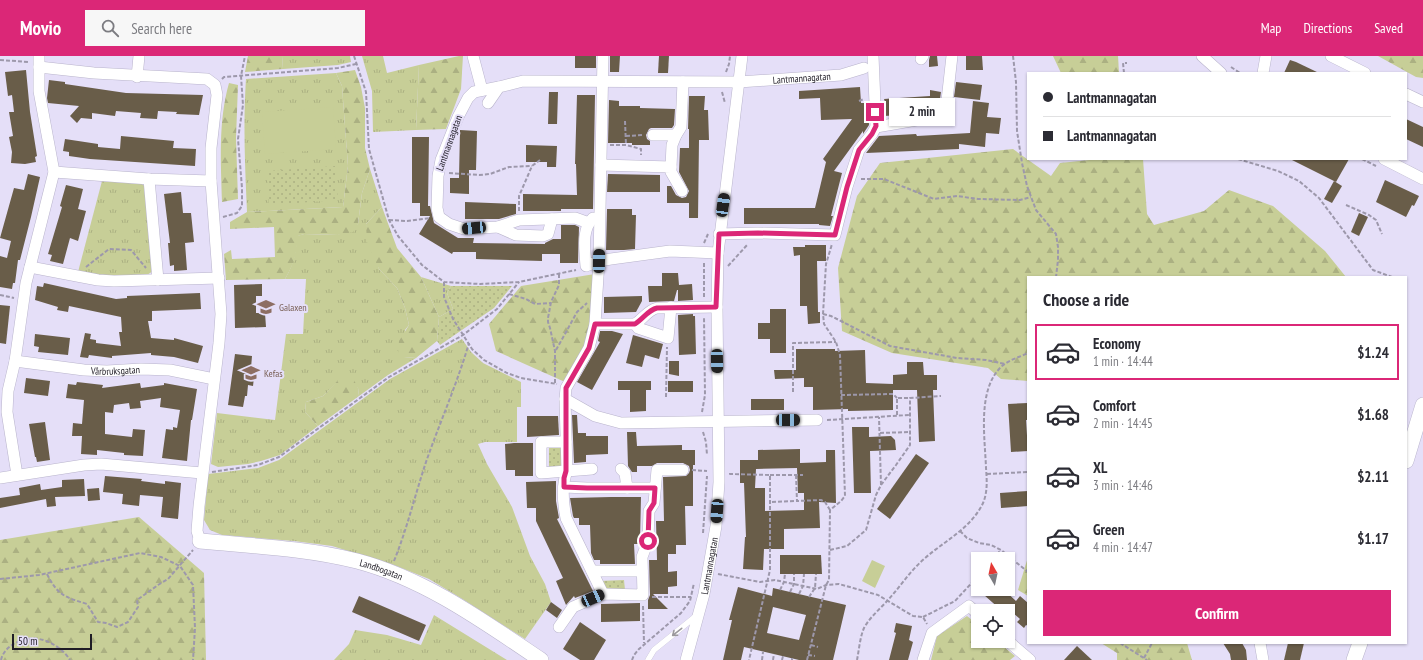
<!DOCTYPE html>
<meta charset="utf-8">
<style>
body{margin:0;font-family:"PT Sans Narrow",sans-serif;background:#f7f7f7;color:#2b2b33;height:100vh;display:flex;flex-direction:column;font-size:15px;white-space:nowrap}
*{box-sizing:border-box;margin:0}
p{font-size:13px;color:#7c7c81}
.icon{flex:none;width:22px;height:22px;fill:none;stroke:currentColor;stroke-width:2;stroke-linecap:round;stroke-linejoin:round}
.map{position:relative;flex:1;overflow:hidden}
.details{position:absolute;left:1027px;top:220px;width:380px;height:368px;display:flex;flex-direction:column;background:#fff;border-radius:0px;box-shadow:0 1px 3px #0004}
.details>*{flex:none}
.top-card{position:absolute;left:1027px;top:16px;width:380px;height:88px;border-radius:0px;box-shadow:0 1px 3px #0004;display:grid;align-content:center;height:88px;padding:0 16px;background:#fff}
.needle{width:26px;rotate:351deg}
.fabs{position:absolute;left:971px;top:496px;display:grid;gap:8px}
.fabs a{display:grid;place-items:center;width:44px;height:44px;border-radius:0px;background:#fff;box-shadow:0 1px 3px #0004;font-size:20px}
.scale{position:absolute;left:12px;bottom:10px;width:80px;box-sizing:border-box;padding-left:4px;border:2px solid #201d26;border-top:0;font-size:11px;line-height:14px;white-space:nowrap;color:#201d26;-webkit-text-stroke:3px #e5dff8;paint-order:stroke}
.end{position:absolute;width:18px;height:18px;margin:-9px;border:5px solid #db2777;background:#fff;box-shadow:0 0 0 2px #fff}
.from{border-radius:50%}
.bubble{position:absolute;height:28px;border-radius:0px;background:#fff;box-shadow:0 1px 3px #0004;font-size:13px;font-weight:700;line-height:28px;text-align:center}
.car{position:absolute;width:12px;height:24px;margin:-12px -6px;border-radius:5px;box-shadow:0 0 3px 1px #0007;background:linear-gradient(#222 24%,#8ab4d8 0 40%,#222 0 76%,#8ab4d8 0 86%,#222 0)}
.top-card b{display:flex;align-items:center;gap:14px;height:38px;font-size:15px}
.top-card b+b{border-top:1px solid #e1e1e2}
.top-card i{width:10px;height:10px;background:#2b2b33}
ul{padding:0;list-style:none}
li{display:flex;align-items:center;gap:12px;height:56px;margin:0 8px 6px;padding:0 8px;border:2px solid transparent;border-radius:0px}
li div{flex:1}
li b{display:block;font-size:15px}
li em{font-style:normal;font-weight:700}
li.selected{border-color:#db2777}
li>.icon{width:36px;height:36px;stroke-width:1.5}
h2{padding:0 16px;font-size:18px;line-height:48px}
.action{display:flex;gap:8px;margin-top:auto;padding:8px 16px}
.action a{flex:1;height:46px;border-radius:0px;background:#db2777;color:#fff;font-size:16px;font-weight:700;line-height:46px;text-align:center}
header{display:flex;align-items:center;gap:24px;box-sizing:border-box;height:56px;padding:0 20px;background:#db2777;color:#fff}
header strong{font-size:19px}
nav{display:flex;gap:22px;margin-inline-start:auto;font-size:14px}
.search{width:280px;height:36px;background:#f7f7f7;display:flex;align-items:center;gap:10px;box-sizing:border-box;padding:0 14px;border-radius:0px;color:#7c7c81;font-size:15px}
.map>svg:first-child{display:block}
</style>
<header>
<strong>Movio</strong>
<div class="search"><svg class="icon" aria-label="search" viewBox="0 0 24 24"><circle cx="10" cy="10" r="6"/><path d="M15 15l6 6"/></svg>Search here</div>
<nav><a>Map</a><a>Directions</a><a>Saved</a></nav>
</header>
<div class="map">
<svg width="1423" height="604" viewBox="0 0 1423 604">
<defs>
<pattern id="grass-tufts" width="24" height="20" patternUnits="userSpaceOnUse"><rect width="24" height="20" fill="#c7ce97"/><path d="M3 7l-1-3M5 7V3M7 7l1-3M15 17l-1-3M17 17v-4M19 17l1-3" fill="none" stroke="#abb082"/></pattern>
<pattern id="forest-firs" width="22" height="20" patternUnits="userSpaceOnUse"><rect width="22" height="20" fill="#c7ce97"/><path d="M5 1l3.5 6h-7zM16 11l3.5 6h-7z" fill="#abb082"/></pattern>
<pattern id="park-dots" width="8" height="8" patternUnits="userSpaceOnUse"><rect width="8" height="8" fill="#c7ce97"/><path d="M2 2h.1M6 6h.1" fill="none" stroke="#abb082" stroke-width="1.8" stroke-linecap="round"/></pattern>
</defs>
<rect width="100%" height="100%" fill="#e5dff8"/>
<g fill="url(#grass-tufts)">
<polygon points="282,0 350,0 351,6 338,9 283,13"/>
<polygon points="362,0 383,0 387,17 419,9 416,74 373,76 372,35"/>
<path d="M336,17L342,30L348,110L343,151L247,156C245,112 243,67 246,23Z"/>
<path d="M370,113L382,151L366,168L379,213L397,232L405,252L409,269L405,274L404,301L416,302L388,319L359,340L358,332L343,320L323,340L306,346L305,356L318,370L280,399L261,405L248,408L218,411L211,408L217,357L275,364L286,278H303L306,223H285C294,207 296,198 297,180L304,178L338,179L358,168L362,137Z"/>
<polygon points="102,125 142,128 146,131 153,215 147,219 103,220 78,216"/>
<polygon points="421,221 451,230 447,237 453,253 439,261"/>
<polygon points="462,283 471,296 483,307 521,326 521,351 517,351 517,386 485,386 478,388 487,408 512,451 530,500 545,528 551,546 525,583 464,544 429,523 394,509 332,490 294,485 222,479 210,474 204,464 208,418 258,412 279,404 390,323"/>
<polygon points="434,559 507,604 334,604 349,588 355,574 387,579 421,589"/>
</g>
<g fill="url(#forest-firs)">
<polygon points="248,0 282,0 283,13 245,16"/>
<polygon points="459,0 463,0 461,33 446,73 416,74 419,9"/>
<polygon points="1053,0 1118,0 1119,17 1061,17"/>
<polygon points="1378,0 1423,0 1423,22 1416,21"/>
<path d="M355,14L361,31L365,52V92L370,113L362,137L358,168L353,176L338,179L304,178L298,180C296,199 295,206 285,223L226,224L224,198L231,194L232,203L275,201L274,171L230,173V166L247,156L343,151L348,110L342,30L336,17Z"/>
<path d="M229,27L238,29L236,82L238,143L222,146C221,106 218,66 229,27Z"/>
<polygon points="1013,93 1051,120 1060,107 1099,103 1143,103 1147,158 1154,169 1204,155 1229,134 1273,150 1325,195 1346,221 1028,221 1028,325 1001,323 988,312 892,297 842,275 838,212 857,140 880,107"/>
<polygon points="382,151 397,192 421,221 439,261 437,285 416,302 404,301 398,298 399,285 409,269 405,252 397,232 379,213 367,186 366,168"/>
<polygon points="601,217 596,275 565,326 496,295 489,268 521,230"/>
<polygon points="343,319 353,322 358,332 359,340 318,370 305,356 306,346 323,340"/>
<polygon points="139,461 204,517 206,604 0,604 0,484"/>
<polygon points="1028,501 1028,540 1018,534"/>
<polygon points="967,560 978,569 978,585 997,585 1015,600 1010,604 931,604 937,580"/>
<polygon points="1101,587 1187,587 1192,604 1117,604 1117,597"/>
</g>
<g fill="url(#park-dots)">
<polygon points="335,110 338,144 269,149 267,115"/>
<polygon points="451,230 512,230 494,252 440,289 437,285 439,261 453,253 447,237"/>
<rect x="549" y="391" width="13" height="20"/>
<polygon points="624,524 625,534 606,534 599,525"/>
</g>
<g fill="#c7ce97">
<polygon points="333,51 336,93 265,98 262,56"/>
<polygon points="872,504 885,510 875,532 862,525"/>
</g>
<g fill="#695d49" fill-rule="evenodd">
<rect x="575" y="0" width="21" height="12"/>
<polygon points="610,0 620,0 619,16 610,16"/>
<polygon points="659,0 669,0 668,17 658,17"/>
<polygon points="930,0 937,0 938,10 929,11 929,4"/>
<polygon points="966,0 982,0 983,14 966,14"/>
<polygon points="1290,4 1296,6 1319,17 1284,17"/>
<polygon points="26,14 30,56 37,100 35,101 36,106 25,108 11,107 12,96 9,81 13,80 9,56 14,56 12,39 8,40 5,16"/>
<polygon points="49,24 65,26 65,28 126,37 203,39 199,59 176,58 177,56 158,55 157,63 140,62 141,57 116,55 115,60 92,57 92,63 81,62 77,67 70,60 79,50 48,47 47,42"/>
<polygon points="956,26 982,29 980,44 954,41"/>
<polygon points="860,31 861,47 868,47 869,69 863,78 863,75 834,115 842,117 831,160 833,160 830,170 819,169 819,168 744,168 744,152 815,152 826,106 823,103 852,63 821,64 820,42 799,43 799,35"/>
<polygon points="930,34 941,36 939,50 923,48 923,56 905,59 883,60 882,46 885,46 884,43 930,40"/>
<polygon points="549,36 558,36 557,68 548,68"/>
<polygon points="577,39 595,39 593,153 561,153 561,155 523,155 523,138 577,139 576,108 575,108"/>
<polygon points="689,40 705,40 704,54 708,54 709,84 699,84 698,162 689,162 689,147 667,147 667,130 671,130 676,139 682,142 686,141 689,135 679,116 680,92 689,92 689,73 688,73"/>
<polygon points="609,44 619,45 619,50 640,50 640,52 675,53 674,69 672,72 651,72 649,73 646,79 647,83 650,85 650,89 632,89 632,87 608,87"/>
<polygon points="973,45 989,47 987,61 1001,62 999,78 986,77 985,91 959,88 959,93 866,97 879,80 916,78 917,80 970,77"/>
<polygon points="1406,63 1423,71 1423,91 1406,83"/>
<polygon points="460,74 477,75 476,114 469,114 469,138 450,137 450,122 459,122"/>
<polygon points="121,80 174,85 173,92 196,93 195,110 90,103 69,100 69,96 63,95 65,83 98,88 98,91 120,93"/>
<polygon points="412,81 429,81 428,150 430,150 434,167 458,182 474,182 473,187 545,188 545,187 553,183 561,183 561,169 575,169 579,171 578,207 560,207 560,198 542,198 542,205 476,203 476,196 453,196 452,198 419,178 430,160 420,160 420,147 412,147"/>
<polygon points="526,89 557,90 556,111 547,111 547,106 526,106"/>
<polygon points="1290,103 1349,103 1336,126"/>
<polygon points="28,118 40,121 31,161 20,204 18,204 15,227 13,227 12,233 0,231 0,200 7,202 11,185 0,182 14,132 24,134"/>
<polygon points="608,118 660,119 660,136 607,136"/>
<polygon points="1385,124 1419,140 1414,150 1412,149 1406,161 1376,146"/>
<polygon points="1334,125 1342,130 1332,147 1324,143"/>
<polygon points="66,129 83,133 78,153 86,155 78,185 70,182 63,208 50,205 52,199 48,198 62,151 60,150"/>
<polygon points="181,136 183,157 191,157 194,186 185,187 187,214 174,215 174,209 170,210 168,187 170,187 164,138"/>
<polygon points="465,146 516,148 516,158 499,163 465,163"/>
<polygon points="607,153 632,153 632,159 636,159 635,193 624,194 606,194"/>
<polygon points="1359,157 1368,161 1359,180 1351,176"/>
<polygon points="805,189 826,189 826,205 817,205 818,256 820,256 820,267 808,268 807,250 800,250 800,199 794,200 793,191 805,191"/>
<polygon points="662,217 678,217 679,229 692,228 693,244 678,245 678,234 677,234 674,245 649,246 648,230 662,230"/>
<polygon points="44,227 116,243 127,242 127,240 200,237 201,253 152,255 152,265 148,265 151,282 174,284 174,282 203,290 198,307 174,301 151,299 151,297 112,300 112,302 89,299 88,302 80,301 85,277 91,278 90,283 96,284 96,287 121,290 119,276 122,276 121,261 69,250 68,256 57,254 58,251 35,244 37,230 43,231"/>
<polygon points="262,228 262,240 256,240 256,257 265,257 266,271 235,272 234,229"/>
<polygon points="642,240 642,245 636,256 604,257 604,241"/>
<polygon points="0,249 10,250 6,288 0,287"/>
<polygon points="770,253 786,253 786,297 770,297 770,283 758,283 758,267 770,267"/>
<polygon points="693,258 693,260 695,260 696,298 679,299 678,259"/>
<polygon points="600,275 612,275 623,278 592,334 577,326 600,286 598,285"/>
<polygon points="35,278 70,282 68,299 38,296 39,291 34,290"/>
<polygon points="633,279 663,288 659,303 645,299 642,311 626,307"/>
<polygon points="796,293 835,293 835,295 865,294 866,327 893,328 893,354 848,355 848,353 813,354 813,331 804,331 804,322 775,323 774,314 796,314"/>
<polygon points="235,298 252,300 251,312 255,313 253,330 248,329 247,340 245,340 243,351 228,349"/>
<polygon points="669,305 679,305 679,320 669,318"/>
<polygon points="907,306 923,306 924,319 937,319 937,334 933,334 935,385 919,386 917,334 893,334 893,319 907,318"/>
<polygon points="26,322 50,325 48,340 24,337"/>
<polygon points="618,325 651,325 651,334 646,334 646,355 630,356 630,334 618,334"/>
<rect x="668" y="325" width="25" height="11"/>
<polygon points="77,326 103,329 102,332 140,327 141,332 164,329 164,327 197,333 192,364 191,364 187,405 162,402 166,373 173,374 173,371 177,372 180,354 160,351 161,342 140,345 141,352 130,353 129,347 114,349 113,357 105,356 105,378 132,381 133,373 145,374 143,400 124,399 124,397 97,394 97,399 81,398 82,380 72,380 73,367 82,368 84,344 66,342 68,328 76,329"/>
<rect x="751" y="343" width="33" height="11"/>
<polygon points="1028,347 1028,364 1026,364 1028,395 1011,396 1008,348"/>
<polygon points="572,359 577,359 578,377 586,377 586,380 608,380 608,398 586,399 586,406 574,407"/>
<polygon points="527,360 558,360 559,379 527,381"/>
<polygon points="45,366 50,404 37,406 36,401 35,401 29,368"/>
<polygon points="852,371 869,371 869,381 891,380 895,384 896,394 870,395 871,437 854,437"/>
<polygon points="627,376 636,376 637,390 682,389 682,394 695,394 695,409 693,409 693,450 685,450 686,489 676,489 676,498 668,498 668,516 677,515 677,530 668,531 668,538 653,538 668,553 648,553 648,544 650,539 649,504 657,504 656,465 664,465 663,421 686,420 689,417 690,414 689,410 683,407 657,407 652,410 637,410 637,416 632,416 628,410"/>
<polygon points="514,387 533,387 533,420 515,420 515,414 506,414 505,388"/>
<path d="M800,393V407L826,406V394H835L836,447L819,446L820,472L784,473V493H764L763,514L743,513L745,481H746L744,427H740V404H758V394ZM797,412L798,437H804V454L765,455V432H755L756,413Z"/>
<polygon points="916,398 929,407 890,463 877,453"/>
<polygon points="105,420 142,423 141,425 165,428 165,425 181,427 178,463 161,461 163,441 140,439 139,450 122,448 123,438 103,436"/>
<polygon points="84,423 85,440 55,441 56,450 47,451 46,443 0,452 0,442 20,439 19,432 40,428 41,434 62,431 62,424"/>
<polygon points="556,425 556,445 559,462 557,463 593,535 575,542 574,540 566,549 556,525 563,522 536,465 536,452 527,452 526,426"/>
<polygon points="99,432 100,444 88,445 87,433"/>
<polygon points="1028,435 1028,450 1001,452 1000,437"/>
<polygon points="611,441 641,441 640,486 639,488 634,488 635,508 600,508 600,504 594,504 591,497 590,469 579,469 579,462 574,462 573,460 570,442"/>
<polygon points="780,499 821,499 822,518 780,518"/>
<path d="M738,531L772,540L773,532L846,549L833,604H799L744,591L741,604H723L732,564H729ZM773,551L806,559L799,584L767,577Z"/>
<polygon points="990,533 1003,533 1016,545 1020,540 1028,547 1028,570 1026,569 1024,572 1017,566 1020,563 1005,550 1001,554 984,539"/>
<polygon points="359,540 426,569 419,585 352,556"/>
<polygon points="551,546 562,554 557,562 546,554"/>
<polygon points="640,547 640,565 601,566 601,548"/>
<polygon points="580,566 606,584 594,604 580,604 563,593"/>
<polygon points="896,567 912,570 909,584 913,586 908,604 889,604 896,577 894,576"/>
<polygon points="1223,587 1242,587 1246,594 1247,604 1231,604 1230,598"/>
<polygon points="1288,587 1304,587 1300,604 1284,604"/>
<polygon points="1077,590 1092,604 1064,604"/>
</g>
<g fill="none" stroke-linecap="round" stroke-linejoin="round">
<g stroke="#b9b4cc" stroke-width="6">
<polyline id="lane" points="648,604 654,594 696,560"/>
</g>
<g stroke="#b9b4cc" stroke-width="12">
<g id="street">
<polyline points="473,0 482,34"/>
<polyline points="603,0 599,205 595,268 589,292 566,332 565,343 595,360 621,367 817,364"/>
<polyline points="1202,0 1221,17"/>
<polyline points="1331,0 1365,17"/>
<polyline points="921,3 923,0"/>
<polyline points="39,11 94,17 207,23 215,29 217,39 211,92 211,125 221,258 219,287 199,450 197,475 200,485"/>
<polyline points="1263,17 1266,0"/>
<polyline points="137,21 139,0"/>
<polyline points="499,31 474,36 468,42 458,61 441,104 438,120 437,152 439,161 449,168 464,173 498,171 519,164 575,162 589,167"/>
<polyline points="1406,38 1423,46"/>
<path id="s1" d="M488,47L499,31L523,25L739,26L841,19L864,12"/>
<polyline points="876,71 934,61 945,62 952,0"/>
<polyline points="653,79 676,79"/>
<polyline points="1384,103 1423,123"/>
<polyline points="601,109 671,111 671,116 682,135"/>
<polyline points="671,111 672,89 676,79 681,71 683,26"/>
<polyline points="54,116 149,123 211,125"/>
<polyline points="149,123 158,224"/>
<path d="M593,162C581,174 585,194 586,210L599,205L611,203L670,195L718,197"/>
<polyline points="498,171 516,179 543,180 548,178 552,163"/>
<polyline points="719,178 758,177 835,179 847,131 859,94 872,78 876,71 873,0"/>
<polyline points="30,211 98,224 114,225 219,222"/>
<path d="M595,268H635C643,263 648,254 657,252L717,251"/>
<polyline points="635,268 638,272 668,282 671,251"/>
<path id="s2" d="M15,305L84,314L107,315L141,313L170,314L214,323"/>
<path d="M565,343L567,415C561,430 563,447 566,462L603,538"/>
<polyline points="566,386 541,386 541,417 592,413"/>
<polyline points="621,413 625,417 627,432"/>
<polyline points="17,419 7,356 8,335 15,305 26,227 54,116 39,35 39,0"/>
<polyline points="0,422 84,409 101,408 202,417"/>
<polyline points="564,431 587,432 655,432"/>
<polyline points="592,515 642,515"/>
<polyline points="559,571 573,551 603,538 643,539 642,501 648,485 649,455 654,447 657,414 683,414"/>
<polyline points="1008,585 1030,604"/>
<polyline points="1260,587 1263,604"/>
<path id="s3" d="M686,604L704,538L716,470L719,426L717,251L718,197L742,0"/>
<polyline points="923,604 932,577 969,550 978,558"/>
</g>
</g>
<g stroke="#b9b4cc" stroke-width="16">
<g id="secondary">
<polyline points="1406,405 1423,349"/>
<path id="s4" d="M200,485C252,490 306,492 357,505C425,523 483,565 541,604"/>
<polyline points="1354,604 1360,587"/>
</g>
</g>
<g stroke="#9d98ab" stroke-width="2" stroke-dasharray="4 2" stroke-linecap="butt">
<polyline points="354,0 366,36 369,93 389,164 398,180 422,209 444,226 480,228 519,226 576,214"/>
<polyline points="1013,0 1016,26 1017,75 1022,107 1027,130 1036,154 1056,178 1058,191 1058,204 1056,221"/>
<polyline points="0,4 29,6"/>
<polyline points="1231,11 1240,17"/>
<polyline points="726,16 729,8 730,0"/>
<polyline points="1124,17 1123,7 1127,7"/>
<polyline points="222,23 224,21 338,12 356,8"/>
<polyline points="722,36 725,47"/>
<polyline points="859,45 864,43"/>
<polyline points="625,65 626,89"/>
<polyline points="626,80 643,79"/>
<polyline points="610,89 626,89 641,93 641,99"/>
<polyline points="1238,103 1278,115 1299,125 1319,142 1373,214 1392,221"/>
<polyline points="1362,103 1376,110"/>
<polyline points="449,117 479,119 490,118 509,111 532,110"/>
<polyline points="861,123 884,123 934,143 957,140 978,143 1020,144 1031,141"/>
<polyline points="1346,149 1369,159 1376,164 1382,178"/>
<polyline points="519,155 519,140 532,110 540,104"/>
<polyline points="223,161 237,157 242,150 242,132 238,83 243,49 241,20 245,0"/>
<polyline points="389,164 407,165 430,162"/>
<polyline points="704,187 708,178"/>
<polyline points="704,207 704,241"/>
<polyline points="728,210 748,188"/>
<polyline points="86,211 109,193 131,194 146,212"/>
<polyline points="444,226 444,241 453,263 472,293 484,304 507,317 521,322 557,328"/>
<polyline points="509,238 526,243 535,248 551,247"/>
<polyline points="0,239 14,242"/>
<polyline points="823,258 831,260 890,290 957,302 986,304 1005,308"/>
<polyline points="556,294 565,278 577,256 587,247"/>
<polyline points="555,327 555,295 550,272 548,266 548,262 551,246 559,229 559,218"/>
<polyline points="793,336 793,287 836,286"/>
<polyline points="841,339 893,338 897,342"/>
<polyline points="666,341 667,291"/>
<polyline points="702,356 705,339 704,261"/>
<polyline points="897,359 897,342 910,342"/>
<polyline points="827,364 909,359"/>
<polyline points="703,376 706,386 707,399"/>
<polyline points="880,377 910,376"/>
<polyline points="692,414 707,415"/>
<polyline points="212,416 258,409 279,401 389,321 463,279 497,253 519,226"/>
<polyline points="730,417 730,418 770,419 770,514 749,604"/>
<polyline points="987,418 1028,416"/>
<polyline points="770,419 803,419"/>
<polyline points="796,419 797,445 821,444 825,446 830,454"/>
<polyline points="881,429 896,409 910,389 910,342 941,340"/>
<polyline points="772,446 797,445"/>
<polyline points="960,475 967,482 979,487 991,489 1001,494 1028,516"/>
<polyline points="703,477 707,420"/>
<polyline points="830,494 847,490 866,474 876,439 881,429 879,361"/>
<polyline points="993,503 1001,494"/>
<path d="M394,505C407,473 415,439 426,406C440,366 457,328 469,287"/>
<path d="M47,518C58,540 65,541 87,548L98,566L106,567L117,571L128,566L138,551L137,544L158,529L168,523L193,494"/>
<polyline points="718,518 760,526 775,524 817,533 826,529 839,528 878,539 913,560 923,561 927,568"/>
<polyline points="0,523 39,519 140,497 161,501 180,510 193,529 195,572 193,604"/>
<polyline points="780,534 784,526 785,518"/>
<polyline points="790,536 794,528 794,518"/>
<polyline points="799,538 803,530 804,518"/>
<polyline points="652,541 691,541"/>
<polyline points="809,541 815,532 816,518"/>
<polyline points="643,550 644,587"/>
<polyline points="923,561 955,545 978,520"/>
<polyline points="1120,587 1147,604"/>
<polyline points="811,589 818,591"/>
<polyline points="808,599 815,600"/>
<polyline points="1144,602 1152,587"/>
<path d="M1,604C4,589 25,580 39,583C51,585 64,594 70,604"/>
<polyline points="632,604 634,599 639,593 681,557 690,545 694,527"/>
<polyline points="762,604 763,596"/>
<polyline points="773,604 774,598"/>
<polyline points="782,604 783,600"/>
<polyline points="792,604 792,602"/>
<polyline points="807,604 826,529 829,524 830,454 841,445 845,440 840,299 836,286 824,268 823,258 826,208 832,188"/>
<path d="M857,604C859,594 860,581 864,572C870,561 880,553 888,544C900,531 910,515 924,503C943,486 968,474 981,451C988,439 987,425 986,412C985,382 977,334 1001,311C1008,304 1020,301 1028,297"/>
</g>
<use href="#lane" stroke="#fff" stroke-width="5.5"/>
<use href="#street" stroke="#fff" stroke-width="11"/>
<use href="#secondary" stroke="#fff" stroke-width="15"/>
</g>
<defs><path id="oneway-shaft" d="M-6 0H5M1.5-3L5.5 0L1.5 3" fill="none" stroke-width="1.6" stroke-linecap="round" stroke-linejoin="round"/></defs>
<use stroke="#9b999d" href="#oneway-shaft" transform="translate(677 576) rotate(142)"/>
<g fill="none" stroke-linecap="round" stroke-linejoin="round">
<path stroke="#db2777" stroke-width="5" d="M648,485L649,455L654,447L655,432H587L564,431V422L566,415V332L589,292L595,268H635C643,263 648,254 657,252L716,251L719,178L758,177L835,179L847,131L859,94L872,78L876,70L875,56"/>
</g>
<defs>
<g id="school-bare" transform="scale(1.38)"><path d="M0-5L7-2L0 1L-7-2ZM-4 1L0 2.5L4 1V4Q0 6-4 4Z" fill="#8d6e63" stroke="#e5dff8" stroke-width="2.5" paint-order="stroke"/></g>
</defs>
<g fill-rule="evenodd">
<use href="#school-bare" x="266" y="251"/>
<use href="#school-bare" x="251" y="317"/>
</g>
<g text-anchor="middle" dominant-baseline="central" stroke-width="4" stroke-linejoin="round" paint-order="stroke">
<g font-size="10" fill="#201d26" stroke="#e5dff8">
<text stroke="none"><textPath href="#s1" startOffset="323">Lantmannagatan</textPath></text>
<text transform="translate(449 87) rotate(-70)">Lantmannagatan</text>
<text stroke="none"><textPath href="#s2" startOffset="101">Vårbruksgatan</textPath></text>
<text stroke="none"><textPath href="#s3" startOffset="97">Lantmannagatan</textPath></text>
<text stroke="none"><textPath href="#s4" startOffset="184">Landbogatan</textPath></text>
</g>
<g font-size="10" fill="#785e54" stroke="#e5dff8" text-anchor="start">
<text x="279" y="251">Galaxen</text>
<text x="264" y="317">Kefas</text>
</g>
</g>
</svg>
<div class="fabs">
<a><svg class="needle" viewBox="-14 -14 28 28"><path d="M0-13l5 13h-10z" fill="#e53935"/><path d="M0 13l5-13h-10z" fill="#7c7c81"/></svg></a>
<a><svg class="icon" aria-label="locate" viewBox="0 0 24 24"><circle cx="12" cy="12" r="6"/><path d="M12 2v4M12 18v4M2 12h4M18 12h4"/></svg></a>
</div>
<div class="scale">50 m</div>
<i class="end from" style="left:648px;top:485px"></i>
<i class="end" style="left:875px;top:56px"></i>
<div class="bubble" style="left:889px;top:42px;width:66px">2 min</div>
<i class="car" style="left:723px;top:149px;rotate:8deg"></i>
<i class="car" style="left:474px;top:172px;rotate:265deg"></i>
<i class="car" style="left:599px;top:205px;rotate:1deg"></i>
<i class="car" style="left:717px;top:305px;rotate:179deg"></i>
<i class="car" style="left:788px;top:364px;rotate:90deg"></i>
<i class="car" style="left:717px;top:455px;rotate:184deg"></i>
<i class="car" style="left:593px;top:542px;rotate:66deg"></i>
<div class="top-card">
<b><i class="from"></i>Lantmannagatan</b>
<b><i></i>Lantmannagatan</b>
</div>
<section class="details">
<h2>Choose a ride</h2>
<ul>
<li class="selected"><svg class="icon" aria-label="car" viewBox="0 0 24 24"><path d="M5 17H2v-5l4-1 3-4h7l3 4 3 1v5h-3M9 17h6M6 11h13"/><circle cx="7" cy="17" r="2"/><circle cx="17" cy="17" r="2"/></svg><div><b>Economy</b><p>1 min · 14:44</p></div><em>$1.24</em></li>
<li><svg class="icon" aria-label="car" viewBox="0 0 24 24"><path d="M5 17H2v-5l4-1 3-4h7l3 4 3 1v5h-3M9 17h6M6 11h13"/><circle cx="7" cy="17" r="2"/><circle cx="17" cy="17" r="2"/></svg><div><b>Comfort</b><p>2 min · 14:45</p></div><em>$1.68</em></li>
<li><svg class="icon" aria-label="car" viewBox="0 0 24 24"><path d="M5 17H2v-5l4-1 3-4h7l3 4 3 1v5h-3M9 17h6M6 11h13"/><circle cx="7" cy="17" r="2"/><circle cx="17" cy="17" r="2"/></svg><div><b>XL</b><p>3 min · 14:46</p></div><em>$2.11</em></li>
<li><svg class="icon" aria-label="car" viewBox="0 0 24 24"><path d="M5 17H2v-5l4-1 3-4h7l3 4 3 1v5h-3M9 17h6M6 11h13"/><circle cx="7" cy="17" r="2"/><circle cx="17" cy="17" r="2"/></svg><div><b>Green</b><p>4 min · 14:47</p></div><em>$1.17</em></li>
</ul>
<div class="action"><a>Confirm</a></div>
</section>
</div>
